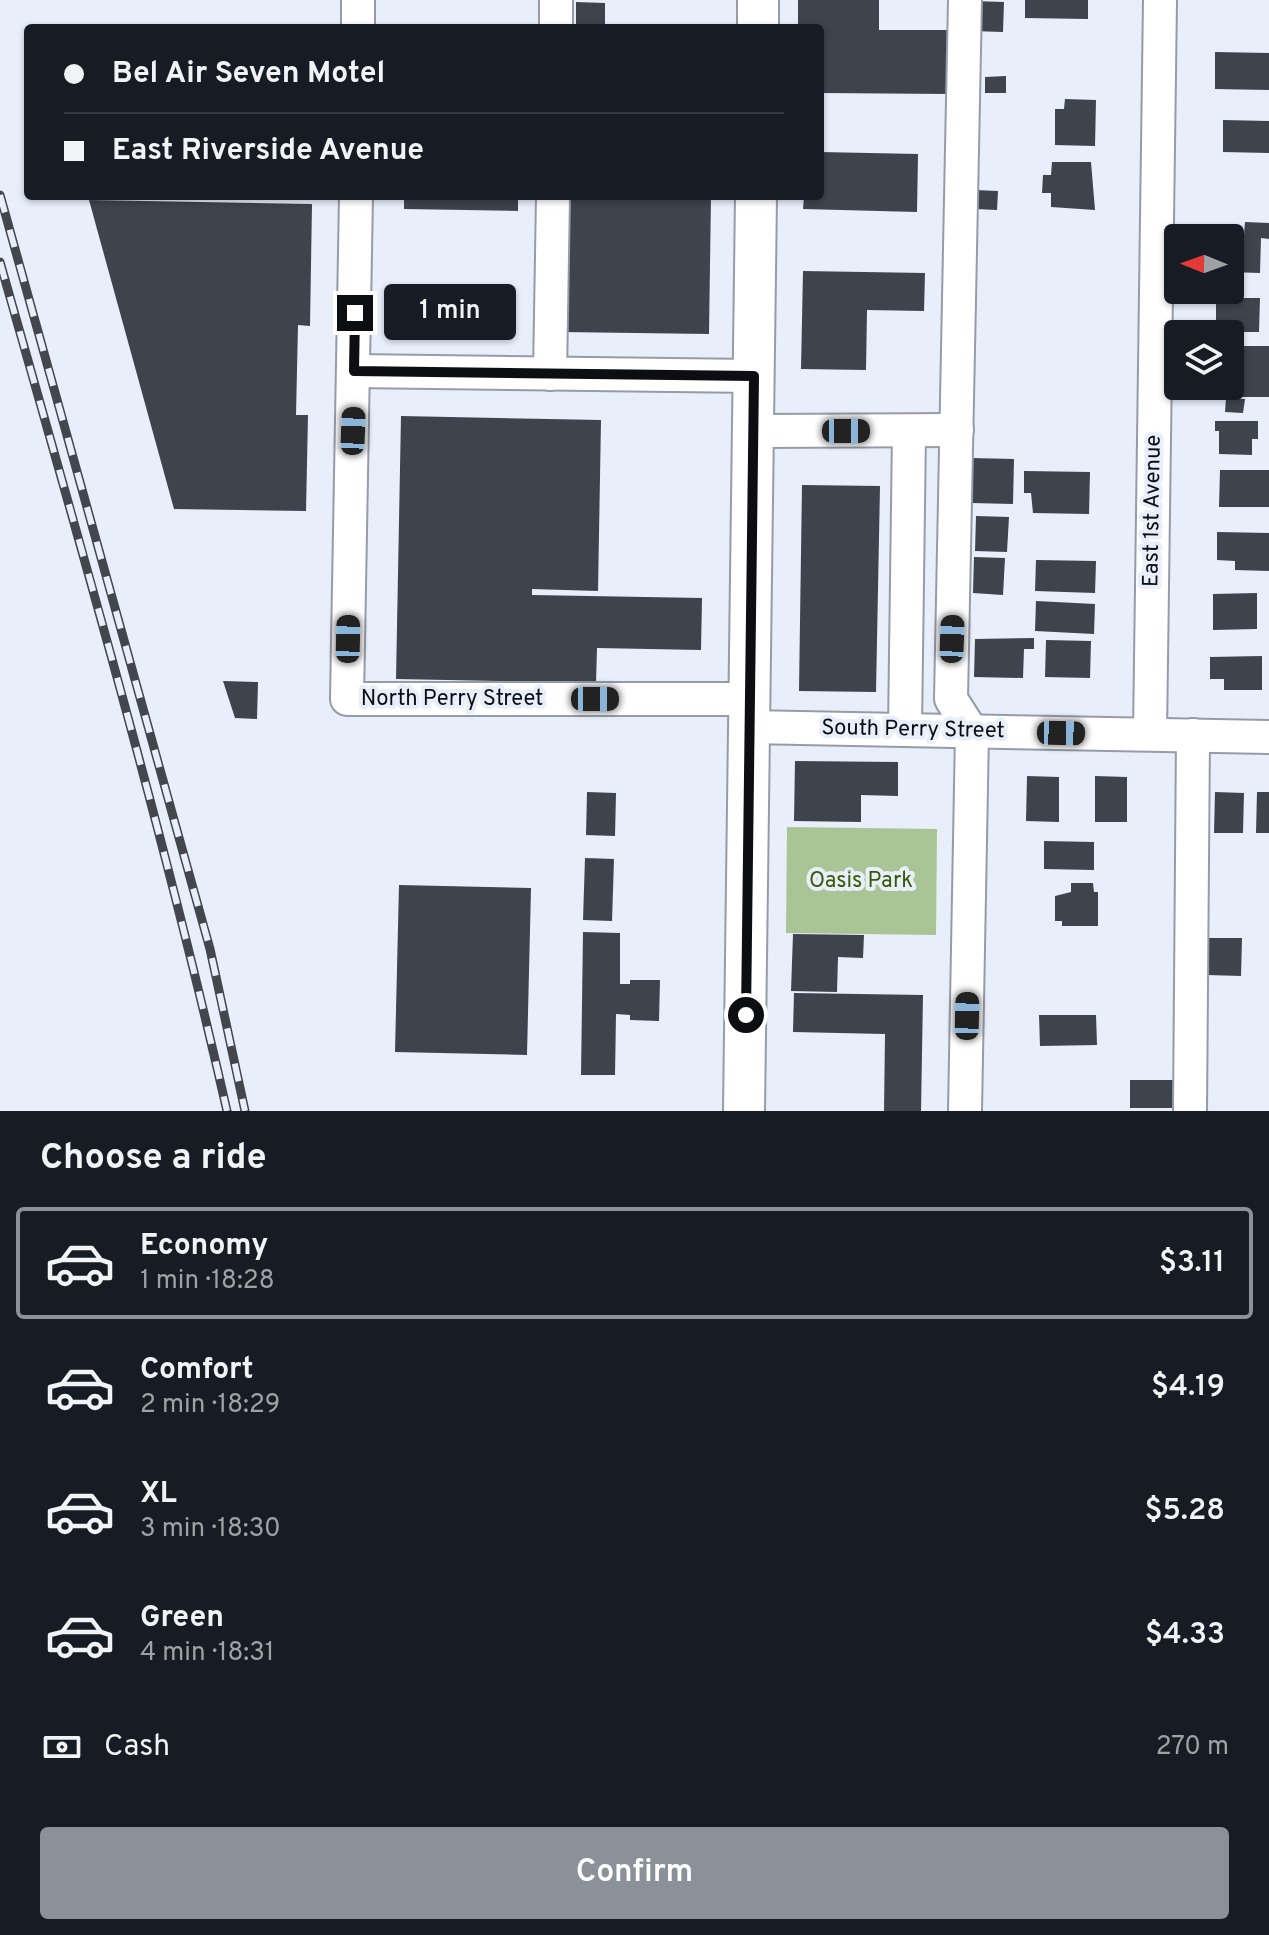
<!DOCTYPE html>
<meta charset="utf-8">
<style>
body{margin:0;font-family:Overpass,sans-serif;background:#242831;color:#f1f3f6;height:100vh;display:flex;flex-direction:column;font-size:30px;white-space:nowrap}
*{box-sizing:border-box;margin:0}
p{font-size:26px;color:#9ea1a6}
.icon{flex:none;width:44px;height:44px;fill:none;stroke:currentColor;stroke-width:2;stroke-linecap:round;stroke-linejoin:round}
.map{position:relative;height:1111px;overflow:hidden}
.drawer{display:flex;flex-direction:column;background:#171b24;flex:1}
.drawer>*{flex:none}
.hud{position:absolute;left:24px;top:24px;width:800px;height:176px;border-radius:8px;box-shadow:0 2px 6px #0004;display:grid;align-content:center;height:176px;padding:0 40px;background:#171b24}
.needle{width:52px;rotate:271deg}
.buttons{position:absolute;left:1164px;top:224px;display:grid;gap:16px}
.buttons a{display:grid;place-items:center;width:80px;height:80px;border-radius:8px;background:#171b24;box-shadow:0 2px 6px #0004;font-size:40px}
.end{position:absolute;width:36px;height:36px;margin:-18px;border:10px solid #0c0e12;background:#fff;box-shadow:0 0 0 4px #fff}
.from{border-radius:50%}
.bubble{position:absolute;height:56px;border-radius:8px;background:#171b24;box-shadow:0 2px 6px #0004;font-size:26px;font-weight:600;line-height:56px;text-align:center}
.car{position:absolute;width:24px;height:48px;margin:-24px -12px;border-radius:10px;box-shadow:0 0 6px 2px #0007;background:linear-gradient(#222 24%,#8ab4d8 0 40%,#222 0 76%,#8ab4d8 0 86%,#222 0)}
.hud b{display:flex;align-items:center;gap:28px;height:76px;font-size:30px}
.hud b+b{border-top:2px solid #363941}
.hud i{width:20px;height:20px;background:#f1f3f6}
ul{padding:0;list-style:none}
li{display:flex;align-items:center;gap:24px;height:112px;margin:0 16px 12px;padding:0 24px;border:4px solid transparent;border-radius:8px}
li div{flex:1}
li b{display:block;font-size:30px}
li em{font-style:normal;font-weight:600}
li.current{border-color:#8c9099}
li>.icon{width:72px;height:72px;stroke-width:1.5}
h2{padding:0 40px;font-size:36px;line-height:96px}
.pay{display:flex;align-items:center;gap:20px;height:88px;padding:0 40px;font-size:30px}
.pay p{margin-inline-start:auto}
.primary-button{display:flex;gap:16px;margin-top:auto;padding:16px 40px}
.primary-button a{flex:1;height:92px;border-radius:8px;background:#8c9099;color:#fff;font-size:32px;font-weight:600;line-height:92px;text-align:center}
.map>svg:first-child{display:block}
</style>
<div class="map">
<svg width="1269" height="1111" viewBox="0 0 1269 1111">
<rect width="100%" height="100%" fill="#e8eefa"/>
<polygon fill="#aac595" points="787,827 937,829 936,935 786,933"/>
<g fill="#3e434c">
<polygon points="798,0 879,0 879,30 950,30 950,94 820,93 820,28 798,28"/>
<polygon points="1025,0 1088,0 1088,19 1025,18"/>
<polygon points="972,1 1004,2 1003,32 971,31"/>
<polygon points="576,2 605,3 605,28 576,28"/>
<polygon points="1215,52 1269,53 1269,90 1215,89"/>
<polygon points="1006,76 1006,93 985,93 985,77"/>
<polygon points="1065,99 1096,100 1095,146 1055,145 1055,109 1064,109"/>
<polygon points="1223,120 1269,121 1269,153 1223,152"/>
<polygon points="820,152 918,154 917,212 803,209 804,196 820,196"/>
<polygon points="1052,162 1091,162 1095,210 1051,207 1051,193 1042,193 1043,175 1051,175"/>
<polygon points="975,190 998,191 997,210 975,209"/>
<polygon points="404,196 518,196 518,211 404,209"/>
<polygon points="567,196 711,196 709,334 562,332"/>
<polygon points="89,200 312,204 310,326 298,325 296,415 308,415 306,511 174,509"/>
<polygon points="1245,222 1269,223 1269,239 1261,238 1260,273 1230,272 1228,234 1244,235"/>
<polygon points="803,271 925,273 924,311 867,310 866,370 801,369"/>
<polygon points="1216,298 1260,298 1259,332 1221,332 1221,322 1216,322"/>
<polygon points="1230,346 1269,346 1269,397 1216,397 1216,386 1230,386"/>
<polygon points="1226,398 1245,399 1243,413 1225,412"/>
<polygon points="401,416 601,420 598,591 532,589 532,595 702,598 701,650 597,648 596,683 396,679"/>
<polygon points="1215,421 1258,421 1258,439 1252,439 1252,455 1219,454 1219,431 1215,431"/>
<polygon points="971,458 1014,459 1013,504 971,503"/>
<polygon points="1220,470 1269,470 1269,507 1219,507"/>
<polygon points="1024,471 1090,472 1089,514 1033,513 1031,493 1024,493"/>
<polygon points="802,485 880,486 876,692 799,691"/>
<polygon points="976,516 1009,517 1007,552 975,551"/>
<polygon points="1217,532 1269,533 1269,571 1235,570 1235,561 1217,560"/>
<polygon points="974,557 1005,558 1003,595 973,593"/>
<polygon points="1036,560 1096,561 1095,593 1035,591"/>
<polygon points="1257,593 1257,629 1213,630 1213,594"/>
<polygon points="1036,601 1095,604 1094,634 1035,631"/>
<polygon points="1034,638 1034,649 1024,649 1023,678 974,677 975,639"/>
<polygon points="1046,640 1091,641 1090,678 1045,677"/>
<polygon points="1262,656 1262,690 1224,690 1224,679 1210,679 1210,657"/>
<polygon points="223,681 258,682 257,719 235,718"/>
<polygon points="795,761 898,762 898,796 861,795 861,822 794,821"/>
<polygon points="1027,776 1059,777 1059,822 1026,821"/>
<polygon points="1095,776 1127,777 1127,822 1095,822"/>
<polygon points="587,792 616,793 615,836 586,835"/>
<polygon points="1215,792 1244,793 1243,833 1214,833"/>
<polygon points="1257,792 1269,792 1269,833 1256,833"/>
<polygon points="1044,841 1094,842 1094,870 1044,869"/>
<polygon points="585,858 614,859 612,921 583,920"/>
<polygon points="1071,883 1093,883 1094,892 1098,892 1098,926 1062,926 1062,921 1055,921 1055,896 1071,892"/>
<polygon points="399,885 531,888 527,1055 395,1052"/>
<polygon points="583,932 620,933 620,984 630,984 630,980 660,980 659,1021 630,1020 630,1015 616,1014 615,1075 581,1075"/>
<polygon points="793,934 864,935 863,958 838,957 837,992 791,991"/>
<polygon points="1208,938 1242,938 1241,976 1207,975"/>
<polygon points="794,993 923,995 921,1111 884,1111 885,1034 793,1032"/>
<polygon points="1039,1015 1096,1015 1097,1045 1040,1046"/>
<rect x="1130" y="1080" width="49" height="28"/>
</g>
<g fill="none" stroke-linecap="round" stroke-linejoin="round">
<g stroke="#969ca7" stroke-width="36">
<g id="minor">
<polyline points="965,0 951,699 972,732 965,1111"/>
<polyline points="358,28 358,0"/>
<polyline points="556,28 556,0"/>
<polyline points="356,196 347,699 750,699"/>
<polyline points="354,371 754,376"/>
<polyline points="550,374 553,196"/>
<polyline points="753,431 957,430"/>
<polyline points="749,727 1269,737"/>
<polyline points="905,730 909,431"/>
<polyline points="1150,734 1160,0"/>
<polyline points="1190,1111 1193,735"/>
</g>
</g>
<g stroke="#969ca7" stroke-width="44">
<g id="major">
<polyline points="758,28 758,0"/>
<polyline points="744,1111 756,196"/>
</g>
</g>
<use href="#minor" stroke="#fff" stroke-width="32"/>
<use href="#major" stroke="#fff" stroke-width="40"/>
<g stroke="#43464c" stroke-width="9">
<g id="rail">
<polyline points="0,195 210,949 245,1111"/>
<path d="M0,262C80,544 162,825 227,1111"/>
</g>
</g>
<use href="#rail" stroke="#e8eefa" stroke-width="6" stroke-dasharray="18" stroke-linecap="butt"/>
</g>
<g fill="none" stroke-linecap="round" stroke-linejoin="round">
<polyline stroke="#0c0e12" stroke-width="10" points="355,313 354,371 754,376 746,1015"/>
</g>
<g text-anchor="middle" dominant-baseline="central" stroke-width="8" stroke-linejoin="round" paint-order="stroke">
<g font-size="22" fill="#0c0e12" stroke="#e8eefa">
<text transform="translate(1153 511) rotate(-89)">East 1st Avenue</text>
<text x="452" y="699">North Perry Street</text>
<text transform="translate(913 730) rotate(1)">South Perry Street</text>
</g>
<g font-size="22" fill="#355c02" stroke="#e8eefa">
<text x="861" y="881">Oasis Park</text>
</g>
</g>
</svg>
<div class="buttons">
<a><svg class="needle" viewBox="-14 -14 28 28"><path d="M0-13l5 13h-10z" fill="#e53935"/><path d="M0 13l5-13h-10z" fill="#9ea1a6"/></svg></a>
<a><svg class="icon" aria-label="layers" viewBox="0 0 24 24"><path d="M12 4l9 5-9 5-9-5zM3 14l9 5 9-5"/></svg></a>
</div>
<i class="end from" style="left:746px;top:1015px"></i>
<i class="end" style="left:355px;top:313px"></i>
<div class="bubble" style="left:384px;top:284px;width:132px">1 min</div>
<i class="car" style="left:353px;top:431px;rotate:2deg"></i>
<i class="car" style="left:846px;top:431px;rotate:90deg"></i>
<i class="car" style="left:348px;top:639px;rotate:1deg"></i>
<i class="car" style="left:952px;top:639px;rotate:2deg"></i>
<i class="car" style="left:595px;top:699px;rotate:90deg"></i>
<i class="car" style="left:1061px;top:733px;rotate:91deg"></i>
<i class="car" style="left:967px;top:1016px;rotate:1deg"></i>
<div class="hud">
<b><i class="from"></i>Bel Air Seven Motel</b>
<b><i></i>East Riverside Avenue</b>
</div>
</div>
<section class="drawer">
<h2>Choose a ride</h2>
<ul>
<li class="current"><svg class="icon" aria-label="car" viewBox="0 0 24 24"><path d="M5 17H2v-5l4-1 3-4h7l3 4 3 1v5h-3M9 17h6M6 11h13"/><circle cx="7" cy="17" r="2"/><circle cx="17" cy="17" r="2"/></svg><div><b>Economy</b><p>1 min · 18:28</p></div><em>$3.11</em></li>
<li><svg class="icon" aria-label="car" viewBox="0 0 24 24"><path d="M5 17H2v-5l4-1 3-4h7l3 4 3 1v5h-3M9 17h6M6 11h13"/><circle cx="7" cy="17" r="2"/><circle cx="17" cy="17" r="2"/></svg><div><b>Comfort</b><p>2 min · 18:29</p></div><em>$4.19</em></li>
<li><svg class="icon" aria-label="car" viewBox="0 0 24 24"><path d="M5 17H2v-5l4-1 3-4h7l3 4 3 1v5h-3M9 17h6M6 11h13"/><circle cx="7" cy="17" r="2"/><circle cx="17" cy="17" r="2"/></svg><div><b>XL</b><p>3 min · 18:30</p></div><em>$5.28</em></li>
<li><svg class="icon" aria-label="car" viewBox="0 0 24 24"><path d="M5 17H2v-5l4-1 3-4h7l3 4 3 1v5h-3M9 17h6M6 11h13"/><circle cx="7" cy="17" r="2"/><circle cx="17" cy="17" r="2"/></svg><div><b>Green</b><p>4 min · 18:31</p></div><em>$4.33</em></li>
</ul>
<div class="pay"><svg class="icon" aria-label="cash" viewBox="0 0 24 24"><path d="M3 7h18v10H3z"/><circle cx="12" cy="12" r="2"/></svg>Cash<p>270 m</p></div>
<div class="primary-button"><a>Confirm</a></div>
</section>
